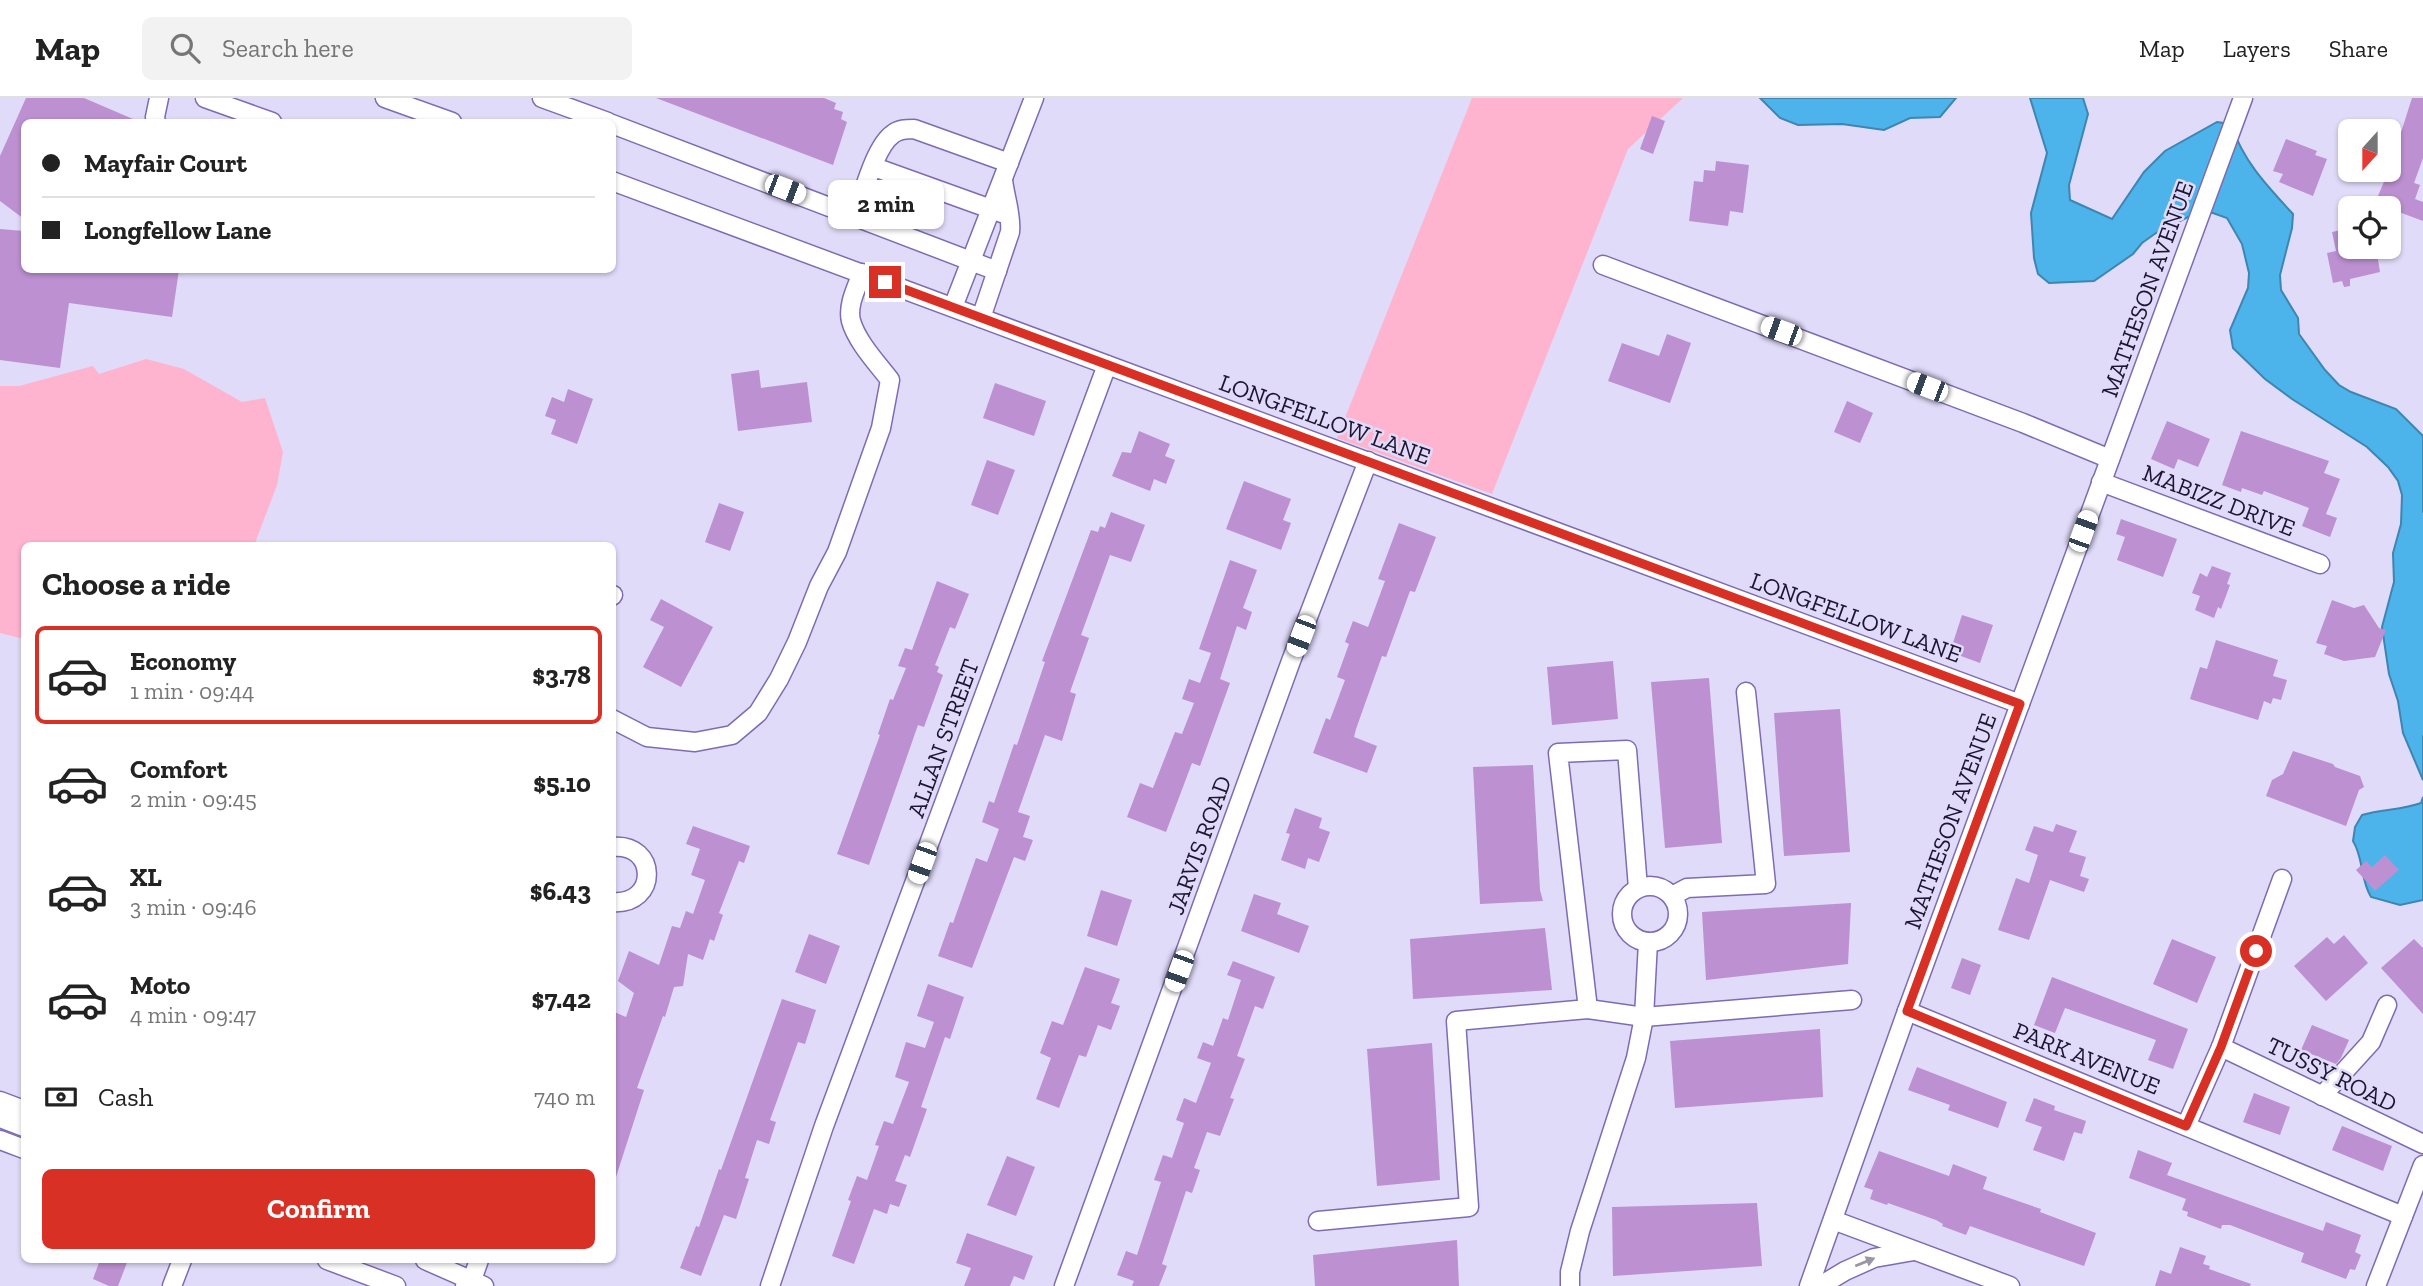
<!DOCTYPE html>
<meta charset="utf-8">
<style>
body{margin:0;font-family:"Zilla Slab",serif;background:#f2f2f2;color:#222;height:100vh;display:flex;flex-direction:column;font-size:26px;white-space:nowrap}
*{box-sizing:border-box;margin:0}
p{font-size:23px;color:#767676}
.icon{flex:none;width:38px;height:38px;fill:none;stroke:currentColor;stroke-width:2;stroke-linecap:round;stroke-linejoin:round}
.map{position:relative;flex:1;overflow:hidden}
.drawer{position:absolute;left:21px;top:444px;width:595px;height:721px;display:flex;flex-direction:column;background:#fff;border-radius:10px;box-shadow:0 2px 5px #0004}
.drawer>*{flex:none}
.banner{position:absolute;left:21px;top:21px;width:595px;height:154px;border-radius:10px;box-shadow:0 2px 5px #0004;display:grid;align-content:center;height:154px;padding:0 21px;background:#fff}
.needle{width:46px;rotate:201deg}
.fabs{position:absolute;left:2338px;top:21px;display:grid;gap:14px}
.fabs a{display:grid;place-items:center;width:63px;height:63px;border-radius:10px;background:#fff;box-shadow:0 2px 5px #0004;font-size:35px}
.end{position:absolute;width:32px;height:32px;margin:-16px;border:9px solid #d93025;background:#fff;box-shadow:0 0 0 4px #fff}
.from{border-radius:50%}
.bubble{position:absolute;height:49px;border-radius:10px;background:#fff;box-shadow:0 2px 5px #0004;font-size:23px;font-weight:700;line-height:49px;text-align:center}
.car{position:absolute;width:21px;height:42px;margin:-21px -10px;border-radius:9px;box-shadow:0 0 5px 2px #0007;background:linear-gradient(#fff 24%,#345 0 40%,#fff 0 76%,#345 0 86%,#fff 0)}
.banner b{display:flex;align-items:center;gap:24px;height:66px;font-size:26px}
.banner b+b{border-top:2px solid #e0e0e0}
.banner i{width:18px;height:18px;background:#222}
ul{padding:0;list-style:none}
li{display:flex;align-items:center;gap:21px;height:98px;margin:0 14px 10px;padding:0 7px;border:4px solid transparent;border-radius:10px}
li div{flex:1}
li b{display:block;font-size:26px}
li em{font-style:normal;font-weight:700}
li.selected{border-color:#d93025}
li>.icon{width:63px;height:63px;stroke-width:1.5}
h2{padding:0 21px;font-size:32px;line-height:84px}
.pay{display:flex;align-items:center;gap:18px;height:77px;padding:0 21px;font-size:26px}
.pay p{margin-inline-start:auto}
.button{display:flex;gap:14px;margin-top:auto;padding:14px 21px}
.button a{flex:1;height:80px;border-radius:10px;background:#d93025;color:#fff;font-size:28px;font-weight:700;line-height:80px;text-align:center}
header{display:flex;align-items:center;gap:42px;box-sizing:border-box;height:98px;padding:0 35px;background:#fff;border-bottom:2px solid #e0e0e0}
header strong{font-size:33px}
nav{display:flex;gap:38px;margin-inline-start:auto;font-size:24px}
.search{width:490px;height:63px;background:#f2f2f2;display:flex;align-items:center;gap:18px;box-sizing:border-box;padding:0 24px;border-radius:10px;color:#767676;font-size:26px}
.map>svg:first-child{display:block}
</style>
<header>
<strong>Map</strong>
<div class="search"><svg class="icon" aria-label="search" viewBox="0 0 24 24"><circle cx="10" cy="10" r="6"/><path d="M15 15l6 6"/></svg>Search here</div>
<nav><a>Map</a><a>Layers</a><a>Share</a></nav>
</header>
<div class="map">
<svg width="2423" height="1188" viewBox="0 0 2423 1188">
<rect width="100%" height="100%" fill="#e1dbfa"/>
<g fill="#feb3cf">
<polygon points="1472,0 1683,0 1628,51 1492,396 1337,340"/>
<polygon points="146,261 184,271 242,304 265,300 283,354 277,387 254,448 24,448 24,541 0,535 0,288 19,288 93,268 99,276"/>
</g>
<g fill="#4cb4ea" stroke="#3e85b2" stroke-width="2">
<polygon points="1760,0 1956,0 1940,19 1910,20 1884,32 1842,26 1798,27 1780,20"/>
<path d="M2030,0H2083L2088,16L2069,87L2070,102L2112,121L2144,74L2165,53L2217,24L2231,26C2243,63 2267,88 2293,116L2292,130L2280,177L2281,192L2298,220L2299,236L2325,272L2339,287L2351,294L2396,311L2423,338V472C2415,492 2417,512 2423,532V682L2403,635L2398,603L2389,576L2382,529L2394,484L2393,455L2401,426L2402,397L2398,383L2388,369L2367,349L2292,301L2265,281L2233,250L2230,232L2248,190L2249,175L2242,146L2227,120L2213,115L2198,114L2156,135L2142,145L2133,156L2094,183L2049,185L2038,176L2034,160L2031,115L2047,55Z"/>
<path d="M2423,699V802L2400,807L2371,799C2360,781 2364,761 2353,743L2355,729L2362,717C2382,711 2402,712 2421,705Z"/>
</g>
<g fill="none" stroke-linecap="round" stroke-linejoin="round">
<polyline stroke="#4cb4ea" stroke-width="33" points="2420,431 2422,437 2423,621"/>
</g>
<g fill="#bc90d1">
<polygon points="26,0 84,0 140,24 24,24 24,121 0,103 0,58"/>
<polygon points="656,0 824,0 836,5 834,11 843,14 841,21 847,24 833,67"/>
<polygon points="2412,0 2423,0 2423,60 2414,85 2420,87 2415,101 2423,104 2423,123 2375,105 2389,72"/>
<polygon points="1652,18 1665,23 1653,56 1640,51"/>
<polygon points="2286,41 2317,53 2315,57 2327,61 2313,98 2279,84 2283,76 2273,73"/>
<polygon points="1716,63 1749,67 1743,115 1730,113 1728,128 1689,123 1694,83 1703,84 1704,72 1715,73"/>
<polygon points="2350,130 2350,149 2376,149 2380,174 2350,181 2350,188 2344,189 2342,183 2333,185 2327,155 2336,153 2332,134"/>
<polygon points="0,131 24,133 24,172 179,172 172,219 69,205 60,270 0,262"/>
<polygon points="1667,236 1691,245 1670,305 1608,283 1622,245 1659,258"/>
<polygon points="759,272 761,290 807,284 812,324 738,333 731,276"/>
<polygon points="995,285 1046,303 1034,338 983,320"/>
<polygon points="568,291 593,301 577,346 551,336 556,322 545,318 552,299 564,304"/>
<polygon points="1847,303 1873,315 1860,345 1834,334"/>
<polygon points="2167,323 2210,341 2198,369 2178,361 2174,371 2151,361"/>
<polygon points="1139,333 1170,346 1165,358 1175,362 1166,386 1154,381 1150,393 1112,378 1122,354 1131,355"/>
<polygon points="2241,333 2329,363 2324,375 2340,381 2326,416 2337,420 2330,439 2302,428 2309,410 2264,393 2262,397 2242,390 2241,394 2222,387"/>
<polygon points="987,362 1015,372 998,417 971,407"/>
<polygon points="1244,383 1291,401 1283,422 1291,425 1281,452 1226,431"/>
<polygon points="719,405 744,414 730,453 705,444"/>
<polygon points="1111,414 1145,427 1131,464 1110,457 1081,537 1089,540 1070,594 1076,596 1062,643 1045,637 1018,714 1030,718 1023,739 1033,742 1025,763 1014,759 972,870 938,858 950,824 953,825 976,760 987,764 999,731 982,724 989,703 994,705 1014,646 1017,647 1045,564 1042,563 1091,432 1098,434 1100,428 1105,430"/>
<polygon points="2121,421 2177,441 2163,479 2117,462 2125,439 2116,436"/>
<polygon points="1399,425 1436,439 1415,494 1410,493 1386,559 1382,558 1356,631 1354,639 1377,648 1367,675 1313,655 1326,620 1330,622 1345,582 1337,579 1349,546 1345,544 1353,523 1368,529 1385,483 1378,481"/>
<polygon points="1230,462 1257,472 1243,510 1252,514 1246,532 1237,528 1220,581 1230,585 1200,668 1192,665 1166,734 1127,719 1140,685 1153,690 1175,634 1182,636 1194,605 1182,601 1189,581 1200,585 1211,555 1199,551"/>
<polygon points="2212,468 2231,475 2227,486 2230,487 2221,511 2218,509 2214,520 2195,512 2200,498 2192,495 2200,475 2207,479"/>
<polygon points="937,483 969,496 955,531 950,529 935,567 939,569 937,574 943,577 924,629 918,627 869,767 837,756 880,637 878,636 890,601 893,602 906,570 898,568 905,550 912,552"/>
<polygon points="661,501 713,529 681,589 643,569 664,529 650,522"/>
<polygon points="2332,502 2354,510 2364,507 2379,530 2386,532 2375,559 2344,563 2324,556 2327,548 2316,545"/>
<polygon points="1962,517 1993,527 1980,565 1950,554"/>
<polygon points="2216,542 2278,562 2273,578 2287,582 2281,602 2273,600 2271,606 2264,603 2258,622 2190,601 2200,569 2207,571"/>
<polygon points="1613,563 1618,621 1552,627 1547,569"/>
<polygon points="1709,580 1722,745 1665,750 1651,584"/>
<polygon points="1840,611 1850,754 1784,758 1774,615"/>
<polygon points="2293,653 2333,666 2335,669 2360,678 2364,689 2359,692 2346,728 2266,698 2272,682 2283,676"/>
<polygon points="1533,667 1540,792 1543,803 1480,806 1473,669"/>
<polygon points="1295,710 1322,720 1319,730 1330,734 1319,764 1308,760 1305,771 1281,762 1290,736 1286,735"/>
<polygon points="2056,726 2077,733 2069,754 2086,759 2080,778 2089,781 2084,794 2050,782 2029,842 1998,832 2016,780 2029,785 2038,757 2025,752 2034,728 2053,734"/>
<polygon points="693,728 750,748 744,765 739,763 719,815 723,817 714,843 710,841 703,862 688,856 683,888 674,889 665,919 663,918 637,990 644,992 616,1079 612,1079 612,913 626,919 634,895 618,883 629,853 659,867 672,828 680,830 686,813 693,816 705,782 691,777 700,751 686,746"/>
<polygon points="2385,757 2399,772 2375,793 2356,772 2366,763 2372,769"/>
<polygon points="1101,792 1132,802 1117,848 1087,838"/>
<polygon points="1254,796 1281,805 1277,816 1309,828 1299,855 1241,833"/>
<polygon points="1851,805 1848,866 1706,882 1702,814"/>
<polygon points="1545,830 1552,892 1413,901 1410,841"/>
<polygon points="809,836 840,848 826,886 795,874"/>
<polygon points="2344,837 2368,865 2326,903 2294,868 2327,839 2334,846"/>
<polygon points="2172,841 2216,859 2197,905 2153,886"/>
<polygon points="2414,841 2423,850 2423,916 2381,870"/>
<polygon points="1962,860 1981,867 1970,897 1951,890"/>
<polygon points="1233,863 1275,879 1263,911 1255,908 1237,958 1245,961 1230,1000 1234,1001 1220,1038 1207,1034 1194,1070 1200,1072 1192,1095 1186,1093 1162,1166 1167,1168 1159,1188 1132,1188 1134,1183 1117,1177 1126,1153 1137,1157 1161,1084 1154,1082 1163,1057 1172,1060 1184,1025 1176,1022 1184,1000 1196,1005 1211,965 1197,960 1203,944 1213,948 1223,920 1228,922 1241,882 1227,877"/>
<polygon points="1085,869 1120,881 1111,905 1120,908 1111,932 1098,927 1086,959 1079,957 1059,1010 1036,1001 1051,960 1040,955 1052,923 1063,927"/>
<polygon points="2052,879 2188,931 2173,971 2148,962 2156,942 2065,910 2055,935 2034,927"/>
<polygon points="928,886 964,899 950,941 945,939 921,1009 927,1011 910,1059 905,1057 895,1083 907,1087 899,1109 890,1106 887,1116 874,1111 854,1166 832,1158 851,1103 848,1102 857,1078 867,1082 879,1048 875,1047 884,1023 893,1026 909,984 895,979 906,944 925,950 934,924 917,918"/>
<polygon points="782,901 816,912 805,946 798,944 770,1022 776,1024 769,1046 757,1042 745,1080 749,1081 736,1121 724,1117 701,1178 680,1170 696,1128 699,1129 719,1071 721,1072"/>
<polygon points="2312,927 2349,942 2341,960 2336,966 2301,952"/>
<polygon points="1820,931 1823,999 1675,1010 1670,943"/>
<polygon points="1432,945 1440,1082 1377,1088 1367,951"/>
<polygon points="1917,969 2007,1004 1998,1030 1948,1012 1950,1007 1908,992"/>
<polygon points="2254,995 2290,1009 2280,1037 2243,1024"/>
<polygon points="2034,1000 2055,1008 2054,1012 2086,1023 2082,1036 2074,1034 2064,1063 2033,1052 2042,1029 2025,1023"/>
<polygon points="2342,1028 2392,1048 2383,1073 2332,1052"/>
<polygon points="2138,1052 2172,1065 2167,1077 2323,1133 2326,1124 2361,1137 2355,1154 2361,1157 2355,1172 2350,1171 2346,1181 2301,1164 2304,1155 2230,1127 2222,1127 2221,1131 2187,1118 2188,1114 2182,1112 2186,1101 2129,1080"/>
<polygon points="1879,1053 1949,1078 1953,1066 1987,1079 1983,1091 2041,1111 2040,1114 2096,1135 2084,1168 1970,1128 1966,1137 1942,1128 1943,1126 1936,1122 1888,1105 1887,1107 1870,1101 1873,1092 1864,1089"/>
<polygon points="1007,1058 1035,1069 1016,1118 987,1107"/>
<polygon points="1757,1105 1762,1168 1613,1178 1612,1109"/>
<polygon points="967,1135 1033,1158 1024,1182 1014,1178 1010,1188 964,1188 971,1170 956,1165"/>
<polygon points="1457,1142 1459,1188 1315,1188 1313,1157"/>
<polygon points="2180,1149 2206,1158 2203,1166 2210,1168 2209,1171 2251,1186 2250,1188 2155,1188 2160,1172 2171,1176"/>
<polygon points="100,1162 128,1162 118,1188 109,1188 93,1181"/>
</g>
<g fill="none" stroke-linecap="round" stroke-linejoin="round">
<g stroke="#7e6cb1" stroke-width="21">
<g id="minor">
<polyline points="205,0 272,24"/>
<polyline points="385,0 452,24"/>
<polyline points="542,0 608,24"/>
<polyline points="156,24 155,19 159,0"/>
<polyline points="612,26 997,173"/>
<polyline points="874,69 1002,115"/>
<polyline points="612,83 2020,606"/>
<path d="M855,118C863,97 875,48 893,36C899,31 906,31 914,31L1009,65"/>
<polyline points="1603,167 2023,325 2110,361"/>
<polyline points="953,209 1034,0"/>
<path d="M981,220L1010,134C1012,118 1005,99 1003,82"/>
<polyline points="2101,384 2320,466"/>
<polyline points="612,498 613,497"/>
<path d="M612,621L647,639L695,644L732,637L758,615L779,581L797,544L819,488L837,454L881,330L890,282C877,265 857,244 851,223C847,207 857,189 862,175"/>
<path d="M612,749C658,744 659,808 612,804"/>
<circle cx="1650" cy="816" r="28"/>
<polyline points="1672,798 1687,790 1766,786 1746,594"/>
<polyline points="1588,911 1558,655 1627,652 1638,790"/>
<polyline points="1907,913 2403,1118"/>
<polyline points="2221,949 2423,1046"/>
<polyline points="2322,998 2371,944 2387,907"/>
<polyline points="0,1003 24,1012"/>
<polyline points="0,1020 24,1029"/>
<polyline points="2186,1028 2221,949 2282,781"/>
<polyline points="0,1042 24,1051"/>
<polyline points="1833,1122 2010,1188"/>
<polyline points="1318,1123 1469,1109 1456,923 1588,911 1644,919 1852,902"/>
<polyline points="327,1162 396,1188"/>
<polyline points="425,1162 484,1188"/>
<polyline points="172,1188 182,1162"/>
<polyline points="465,1188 472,1182 479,1162"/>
<polyline points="770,1188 824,1028 1107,267"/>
<polyline points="1064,1188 1291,563 1368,363"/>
<polyline points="1570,1188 1570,1174 1580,1133 1636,960 1644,919 1648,844"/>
<polyline points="1809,1188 1907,913 2243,0"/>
<polyline points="1820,1188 1845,1173 1874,1160 1914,1153"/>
<polyline points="2376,1188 2423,1067"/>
</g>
</g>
<use href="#minor" stroke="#fff" stroke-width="18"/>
</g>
<defs><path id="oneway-solid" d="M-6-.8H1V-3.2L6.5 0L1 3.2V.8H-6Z" transform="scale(1.75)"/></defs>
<use fill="#9a96a2" href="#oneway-solid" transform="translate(1865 1164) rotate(-22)"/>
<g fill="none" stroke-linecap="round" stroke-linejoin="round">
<polyline stroke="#d93025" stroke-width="9" points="885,184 2020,606 1907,913 2186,1028 2221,949 2256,853"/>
</g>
<g text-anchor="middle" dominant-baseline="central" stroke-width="5" stroke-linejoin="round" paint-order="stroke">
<g font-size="24" fill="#1e1631" stroke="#e1dbfa">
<text transform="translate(2147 191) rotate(-70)">MATHESON AVENUE</text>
<text transform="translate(1325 321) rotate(20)">LONGFELLOW LANE</text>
<text transform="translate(2219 402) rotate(21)">MABIZZ DRIVE</text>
<text transform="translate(1856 519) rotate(20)">LONGFELLOW LANE</text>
<text transform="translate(943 640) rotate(-70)">ALLAN STREET</text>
<text transform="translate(1950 723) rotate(-70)">MATHESON AVENUE</text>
<text transform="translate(1199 747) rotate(-70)">JARVIS ROAD</text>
<text transform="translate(2087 960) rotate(22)">PARK AVENUE</text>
<text transform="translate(2332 976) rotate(26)">TUSSY ROAD</text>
</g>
</g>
</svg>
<div class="fabs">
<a><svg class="needle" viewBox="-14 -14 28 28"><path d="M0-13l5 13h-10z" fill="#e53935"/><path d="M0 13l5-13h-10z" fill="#767676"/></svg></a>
<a><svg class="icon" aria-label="locate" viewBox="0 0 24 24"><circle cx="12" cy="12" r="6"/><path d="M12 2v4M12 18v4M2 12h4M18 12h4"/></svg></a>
</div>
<i class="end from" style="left:2256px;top:853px"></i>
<i class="end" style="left:885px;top:184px"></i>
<div class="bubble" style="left:828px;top:82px;width:116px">2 min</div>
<i class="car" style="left:785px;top:91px;rotate:111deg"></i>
<i class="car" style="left:1781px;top:233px;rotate:290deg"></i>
<i class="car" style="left:1927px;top:289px;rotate:291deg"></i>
<i class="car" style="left:2083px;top:433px;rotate:20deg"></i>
<i class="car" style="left:1301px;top:538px;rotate:201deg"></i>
<i class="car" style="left:922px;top:765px;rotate:200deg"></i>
<i class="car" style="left:1179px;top:873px;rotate:200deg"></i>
<div class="banner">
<b><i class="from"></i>Mayfair Court</b>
<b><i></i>Longfellow Lane</b>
</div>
<section class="drawer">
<h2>Choose a ride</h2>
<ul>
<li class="selected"><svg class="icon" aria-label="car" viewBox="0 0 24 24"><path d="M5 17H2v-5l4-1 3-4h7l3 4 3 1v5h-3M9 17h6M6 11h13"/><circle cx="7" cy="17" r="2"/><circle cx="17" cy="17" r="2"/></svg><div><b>Economy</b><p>1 min · 09:44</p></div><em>$3.78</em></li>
<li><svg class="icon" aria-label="car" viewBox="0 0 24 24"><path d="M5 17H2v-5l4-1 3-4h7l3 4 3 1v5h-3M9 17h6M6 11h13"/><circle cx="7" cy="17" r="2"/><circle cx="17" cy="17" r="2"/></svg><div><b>Comfort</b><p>2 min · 09:45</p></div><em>$5.10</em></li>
<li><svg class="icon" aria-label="car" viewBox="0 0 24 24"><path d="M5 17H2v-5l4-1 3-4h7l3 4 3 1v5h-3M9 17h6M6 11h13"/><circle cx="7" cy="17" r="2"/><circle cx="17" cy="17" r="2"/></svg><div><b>XL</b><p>3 min · 09:46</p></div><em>$6.43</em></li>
<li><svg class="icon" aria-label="car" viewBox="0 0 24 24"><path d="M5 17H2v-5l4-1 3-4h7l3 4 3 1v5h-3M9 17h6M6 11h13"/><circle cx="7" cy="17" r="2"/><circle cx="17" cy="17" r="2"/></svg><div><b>Moto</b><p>4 min · 09:47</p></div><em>$7.42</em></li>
</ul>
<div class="pay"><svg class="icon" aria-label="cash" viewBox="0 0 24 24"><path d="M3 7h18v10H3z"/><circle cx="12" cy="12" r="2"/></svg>Cash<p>740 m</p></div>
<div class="button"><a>Confirm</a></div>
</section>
</div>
